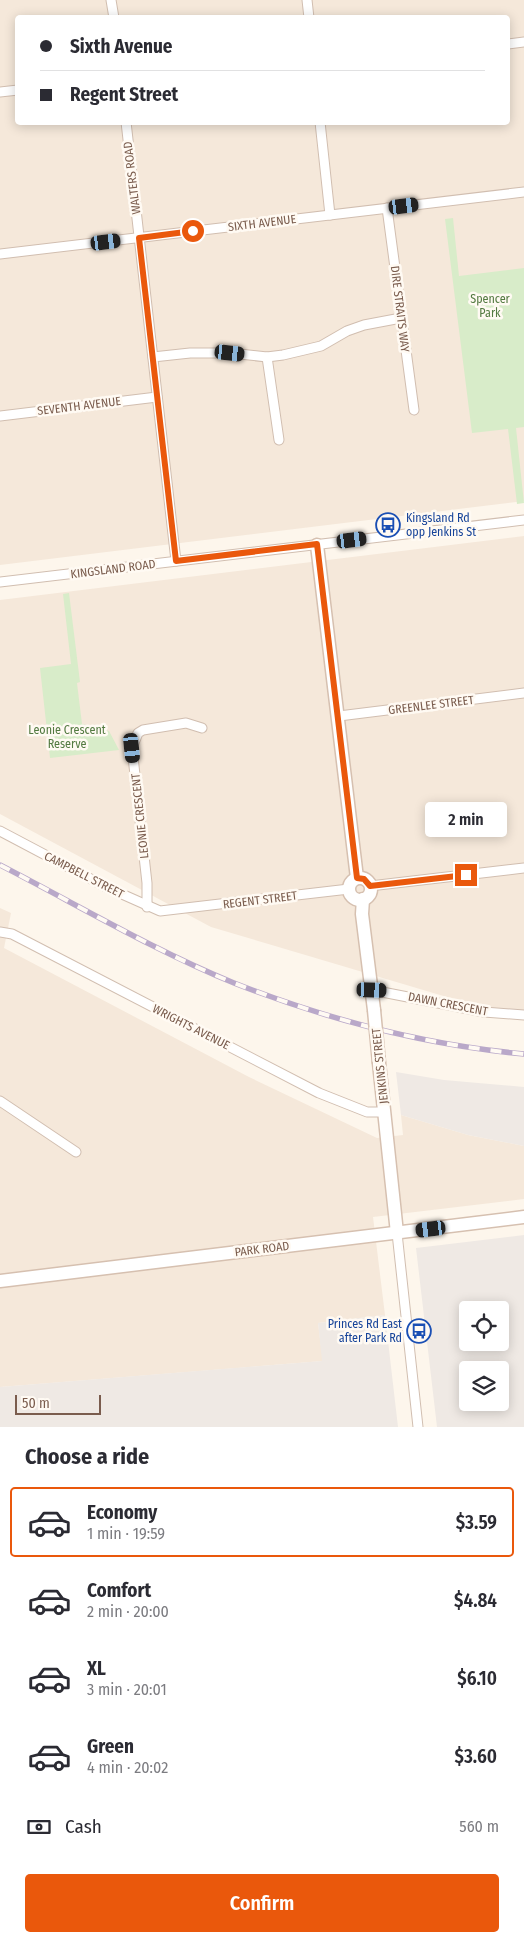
<!DOCTYPE html>
<meta charset="utf-8">
<style>
body{margin:0;font-family:"Fira Sans Condensed",sans-serif;background:#f7f7f7;color:#2b2b33;height:100vh;display:flex;flex-direction:column;font-size:19px;white-space:nowrap}
*{box-sizing:border-box;margin:0}
p{font-size:16px;color:#7c7c81}
.icon{flex:none;width:28px;height:28px;fill:none;stroke:currentColor;stroke-width:2;stroke-linecap:round;stroke-linejoin:round}
.map{position:relative;height:1427px;overflow:hidden}
.side{display:flex;flex-direction:column;background:#fff;flex:1}
.side>*{flex:none}
.hud{position:absolute;left:15px;top:15px;width:495px;height:110px;border-radius:5px;box-shadow:0 2px 12px #0003;display:grid;align-content:center;height:110px;padding:0 25px;background:#fff}
.buttons{position:absolute;left:459px;top:1301px;display:grid;gap:10px}
.buttons a{display:grid;place-items:center;width:50px;height:50px;border-radius:5px;background:#fff;box-shadow:0 2px 12px #0003;font-size:25px}
.scale{position:absolute;left:15px;bottom:12px;width:86px;box-sizing:border-box;padding-left:5px;border:2px solid #7a5c4d;border-top:0;font-size:14px;line-height:18px;white-space:nowrap;color:#7a5c4d;-webkit-text-stroke:4px #fffaf3;paint-order:stroke}
.end{position:absolute;width:22px;height:22px;margin:-11px;border:6px solid #ea580c;background:#fff;box-shadow:0 0 0 2px #fff}
.from{border-radius:50%}
.bubble{position:absolute;height:35px;border-radius:5px;background:#fff;box-shadow:0 2px 12px #0003;font-size:16px;font-weight:600;line-height:35px;text-align:center}
.car{position:absolute;width:15px;height:30px;margin:-15px -8px;border-radius:6px;box-shadow:0 0 4px 1px #0007;background:linear-gradient(#222 24%,#8ab4d8 0 40%,#222 0 76%,#8ab4d8 0 86%,#222 0)}
.hud b{display:flex;align-items:center;gap:18px;height:48px;font-size:19px}
.hud b+b{border-top:1px solid #e1e1e2}
.hud i{width:12px;height:12px;background:#2b2b33}
ul{padding:0;list-style:none}
li{display:flex;align-items:center;gap:15px;height:70px;margin:0 10px 8px;padding:0 15px;border:2px solid transparent;border-radius:5px}
li div{flex:1}
li b{display:block;font-size:19px}
li em{font-style:normal;font-weight:600}
li.current{border-color:#ea580c}
li>.icon{width:45px;height:45px;stroke-width:1.5}
h2{padding:0 25px;font-size:22px;line-height:60px}
.pay{display:flex;align-items:center;gap:12px;height:55px;padding:0 25px;font-size:19px}
.pay p{margin-inline-start:auto}
.cta{display:flex;gap:10px;margin-top:auto;padding:10px 25px}
.cta a{flex:1;height:58px;border-radius:5px;background:#ea580c;color:#fff;font-size:20px;font-weight:600;line-height:58px;text-align:center}
.map>svg:first-child{display:block}
</style>
<div class="map">
<svg width="524" height="1427" viewBox="0 0 524 1427">
<rect width="100%" height="100%" fill="#fdf6ec"/>
<g fill="#f5e8da" fill-rule="evenodd">
<path d="M0,0H524V501L0,565ZM18,18H508V122H18Z"/>
<polygon points="524,536 524,1020 211,927 0,814 0,600"/>
<polygon points="0,908 11,913 4,948 249,1077 377,1138 403,1135 401,1115 468,1135 524,1146 524,1199 373,1217 385,1315 318,1323 323,1361 0,1387"/>
</g>
<g fill="#efe9e4" fill-rule="evenodd">
<polygon points="396,1072 444,1080 524,1087 524,1146 468,1135 401,1115"/>
<path d="M524,1235V1427H437L416,1248ZM468,1310H500V1342H468ZM468,1370H500V1402H468Z"/>
<polygon points="385,1315 398,1427 0,1427 0,1387 322,1361 318,1323"/>
</g>
<g fill="#d8ecc9">
<polygon points="453,218 459,276 524,268 524,427 516,428 524,503 517,504 508,429 472,433 445,219"/>
<polygon points="69,593 80,682 77,683 82,724 109,731 119,750 50,758 40,668 71,664 63,594"/>
</g>
<g fill="none" stroke-linecap="round" stroke-linejoin="round">
<g stroke="#d1beb0" stroke-width="11">
<g id="street">
<polyline points="111,0 114,18"/>
<polyline points="307,0 309,18"/>
<polyline points="508,44 524,42"/>
<polyline points="0,92 18,90"/>
<polyline points="126,122 176,561"/>
<polyline points="320,122 330,215"/>
<polyline points="387,208 414,410"/>
<polyline points="0,254 524,192"/>
<polyline points="153,357 190,353 230,353 267,357 283,355 321,346 347,331 364,325 401,318"/>
<polyline points="267,357 279,440"/>
<polyline points="0,416 157,397"/>
<polyline points="0,582 524,520"/>
<polyline points="339,716 524,693"/>
<polyline points="0,831 106,887 160,911 349,889"/>
<polyline points="370,886 524,868"/>
<polyline points="147,907 147,883 132,748 138,733 143,730 186,723 202,728"/>
<polyline points="0,932 12,934 319,1093 367,1112 385,1112"/>
<polyline points="372,990 484,1012 524,1015"/>
<polyline points="0,1101 76,1152"/>
<polyline points="397,1233 418,1427"/>
</g>
</g>
<g stroke="#d6c0b0" stroke-width="15">
<g id="secondary">
<polyline points="317,545 357,878"/>
<circle cx="360" cy="889" r="11"/>
<polyline points="363,899 362,914 374,1010"/>
<polyline points="379,1063 397,1233"/>
<polyline points="0,1281 524,1217"/>
</g>
</g>
<use href="#street" stroke="#fff" stroke-width="9"/>
<use href="#secondary" stroke="#fff" stroke-width="12"/>
<g stroke="#b9a8c9" stroke-width="5.5">
<path id="rail" d="M0,865C76,904 155,951 234,983C326,1019 425,1045 524,1054"/>
</g>
<use href="#rail" stroke="#fffaf3" stroke-width="4" stroke-dasharray="11" stroke-linecap="butt"/>
<g stroke="#d6c0b0" stroke-width="15" stroke-linecap="butt">
<polyline id="secondary-bridge" points="374,1010 379,1063"/>
</g>
<use href="#secondary-bridge" stroke="#fff" stroke-width="12"/>
</g>
<g fill="none" stroke-linecap="round" stroke-linejoin="round">
<polyline stroke="#ea580c" stroke-width="6" points="193,231 139,238 176,561 317,544 357,878 364,879 370,886 466,875"/>
</g>
<defs>
<g id="bus-ring" transform="scale(1.25)"><circle r="9.5" fill="#fffaf3" stroke="#1a4fb4" stroke-width="1.5"/><path d="M-5-6H5V4H4V6H2V4H-2V6H-4V4H-5ZM-3.5-4V0h7V-4ZM-3.5 1.2v1.5H-2V1.2ZM2 1.2v1.5H3.5V1.2Z" fill="#1a4fb4"/></g>
</defs>
<g fill-rule="evenodd">
<use href="#bus-ring" x="388" y="525"/>
<use href="#bus-ring" x="419" y="1331"/>
</g>
<g text-anchor="middle" dominant-baseline="central" stroke-width="5" stroke-linejoin="round" paint-order="stroke">
<g font-size="12" fill="#7a5c4d" stroke="#fffaf3">
<text transform="translate(132 178) rotate(-97)">WALTERS ROAD</text>
<text transform="translate(262 223) rotate(-7)">SIXTH AVENUE</text>
<text transform="translate(400 309) rotate(83)">DIRE STRAITS WAY</text>
<text transform="translate(79 406) rotate(-7)">SEVENTH AVENUE</text>
<text transform="translate(113 569) rotate(-7)">KINGSLAND ROAD</text>
<text transform="translate(431 705) rotate(-7)">GREENLEE STREET</text>
<text transform="translate(140 816) rotate(-96)">LEONIE CRESCENT</text>
<text transform="translate(84 875) rotate(27)">CAMPBELL STREET</text>
<text transform="translate(260 900) rotate(-7)">REGENT STREET</text>
<text transform="translate(448 1004) rotate(11)">DAWN CRESCENT</text>
<text transform="translate(191 1027) rotate(27)">WRIGHTS AVENUE</text>
<text transform="translate(380 1066) rotate(-96)">JENKINS STREET</text>
<text transform="translate(262 1249) rotate(-7)">PARK ROAD</text>
</g>
<g font-size="12" fill="#537a41" stroke="#fffaf3">
<text x="490" y="299">Spencer<tspan x="490" dy="14">Park</tspan></text>
<text x="67" y="730">Leonie Crescent<tspan x="67" dy="14">Reserve</tspan></text>
</g>
<g font-size="12" fill="#164399" stroke="#fffaf3" text-anchor="start">
<text x="406" y="518">Kingsland Rd<tspan x="406" dy="14">opp Jenkins St</tspan></text>
<text x="402" y="1324" text-anchor="end">Princes Rd East<tspan x="402" dy="14">after Park Rd</tspan></text>
</g>
</g>
</svg>
<div class="buttons">
<a><svg class="icon" aria-label="locate" viewBox="0 0 24 24"><circle cx="12" cy="12" r="6"/><path d="M12 2v4M12 18v4M2 12h4M18 12h4"/></svg></a>
<a><svg class="icon" aria-label="layers" viewBox="0 0 24 24"><path d="M12 4l9 5-9 5-9-5zM3 14l9 5 9-5"/></svg></a>
</div>
<div class="scale">50 m</div>
<i class="end from" style="left:193px;top:231px"></i>
<i class="end" style="left:466px;top:875px"></i>
<div class="bubble" style="left:425px;top:802px;width:82px">2 min</div>
<i class="car" style="left:404px;top:206px;rotate:83deg"></i>
<i class="car" style="left:106px;top:242px;rotate:83deg"></i>
<i class="car" style="left:230px;top:353px;rotate:96deg"></i>
<i class="car" style="left:352px;top:540px;rotate:83deg"></i>
<i class="car" style="left:132px;top:748px;rotate:174deg"></i>
<i class="car" style="left:372px;top:990px;rotate:92deg"></i>
<i class="car" style="left:431px;top:1229px;rotate:263deg"></i>
<div class="hud">
<b><i class="from"></i>Sixth Avenue</b>
<b><i></i>Regent Street</b>
</div>
</div>
<section class="side">
<h2>Choose a ride</h2>
<ul>
<li class="current"><svg class="icon" aria-label="car" viewBox="0 0 24 24"><path d="M5 17H2v-5l4-1 3-4h7l3 4 3 1v5h-3M9 17h6M6 11h13"/><circle cx="7" cy="17" r="2"/><circle cx="17" cy="17" r="2"/></svg><div><b>Economy</b><p>1 min · 19:59</p></div><em>$3.59</em></li>
<li><svg class="icon" aria-label="car" viewBox="0 0 24 24"><path d="M5 17H2v-5l4-1 3-4h7l3 4 3 1v5h-3M9 17h6M6 11h13"/><circle cx="7" cy="17" r="2"/><circle cx="17" cy="17" r="2"/></svg><div><b>Comfort</b><p>2 min · 20:00</p></div><em>$4.84</em></li>
<li><svg class="icon" aria-label="car" viewBox="0 0 24 24"><path d="M5 17H2v-5l4-1 3-4h7l3 4 3 1v5h-3M9 17h6M6 11h13"/><circle cx="7" cy="17" r="2"/><circle cx="17" cy="17" r="2"/></svg><div><b>XL</b><p>3 min · 20:01</p></div><em>$6.10</em></li>
<li><svg class="icon" aria-label="car" viewBox="0 0 24 24"><path d="M5 17H2v-5l4-1 3-4h7l3 4 3 1v5h-3M9 17h6M6 11h13"/><circle cx="7" cy="17" r="2"/><circle cx="17" cy="17" r="2"/></svg><div><b>Green</b><p>4 min · 20:02</p></div><em>$3.60</em></li>
</ul>
<div class="pay"><svg class="icon" aria-label="cash" viewBox="0 0 24 24"><path d="M3 7h18v10H3z"/><circle cx="12" cy="12" r="2"/></svg>Cash<p>560 m</p></div>
<div class="cta"><a>Confirm</a></div>
</section>
